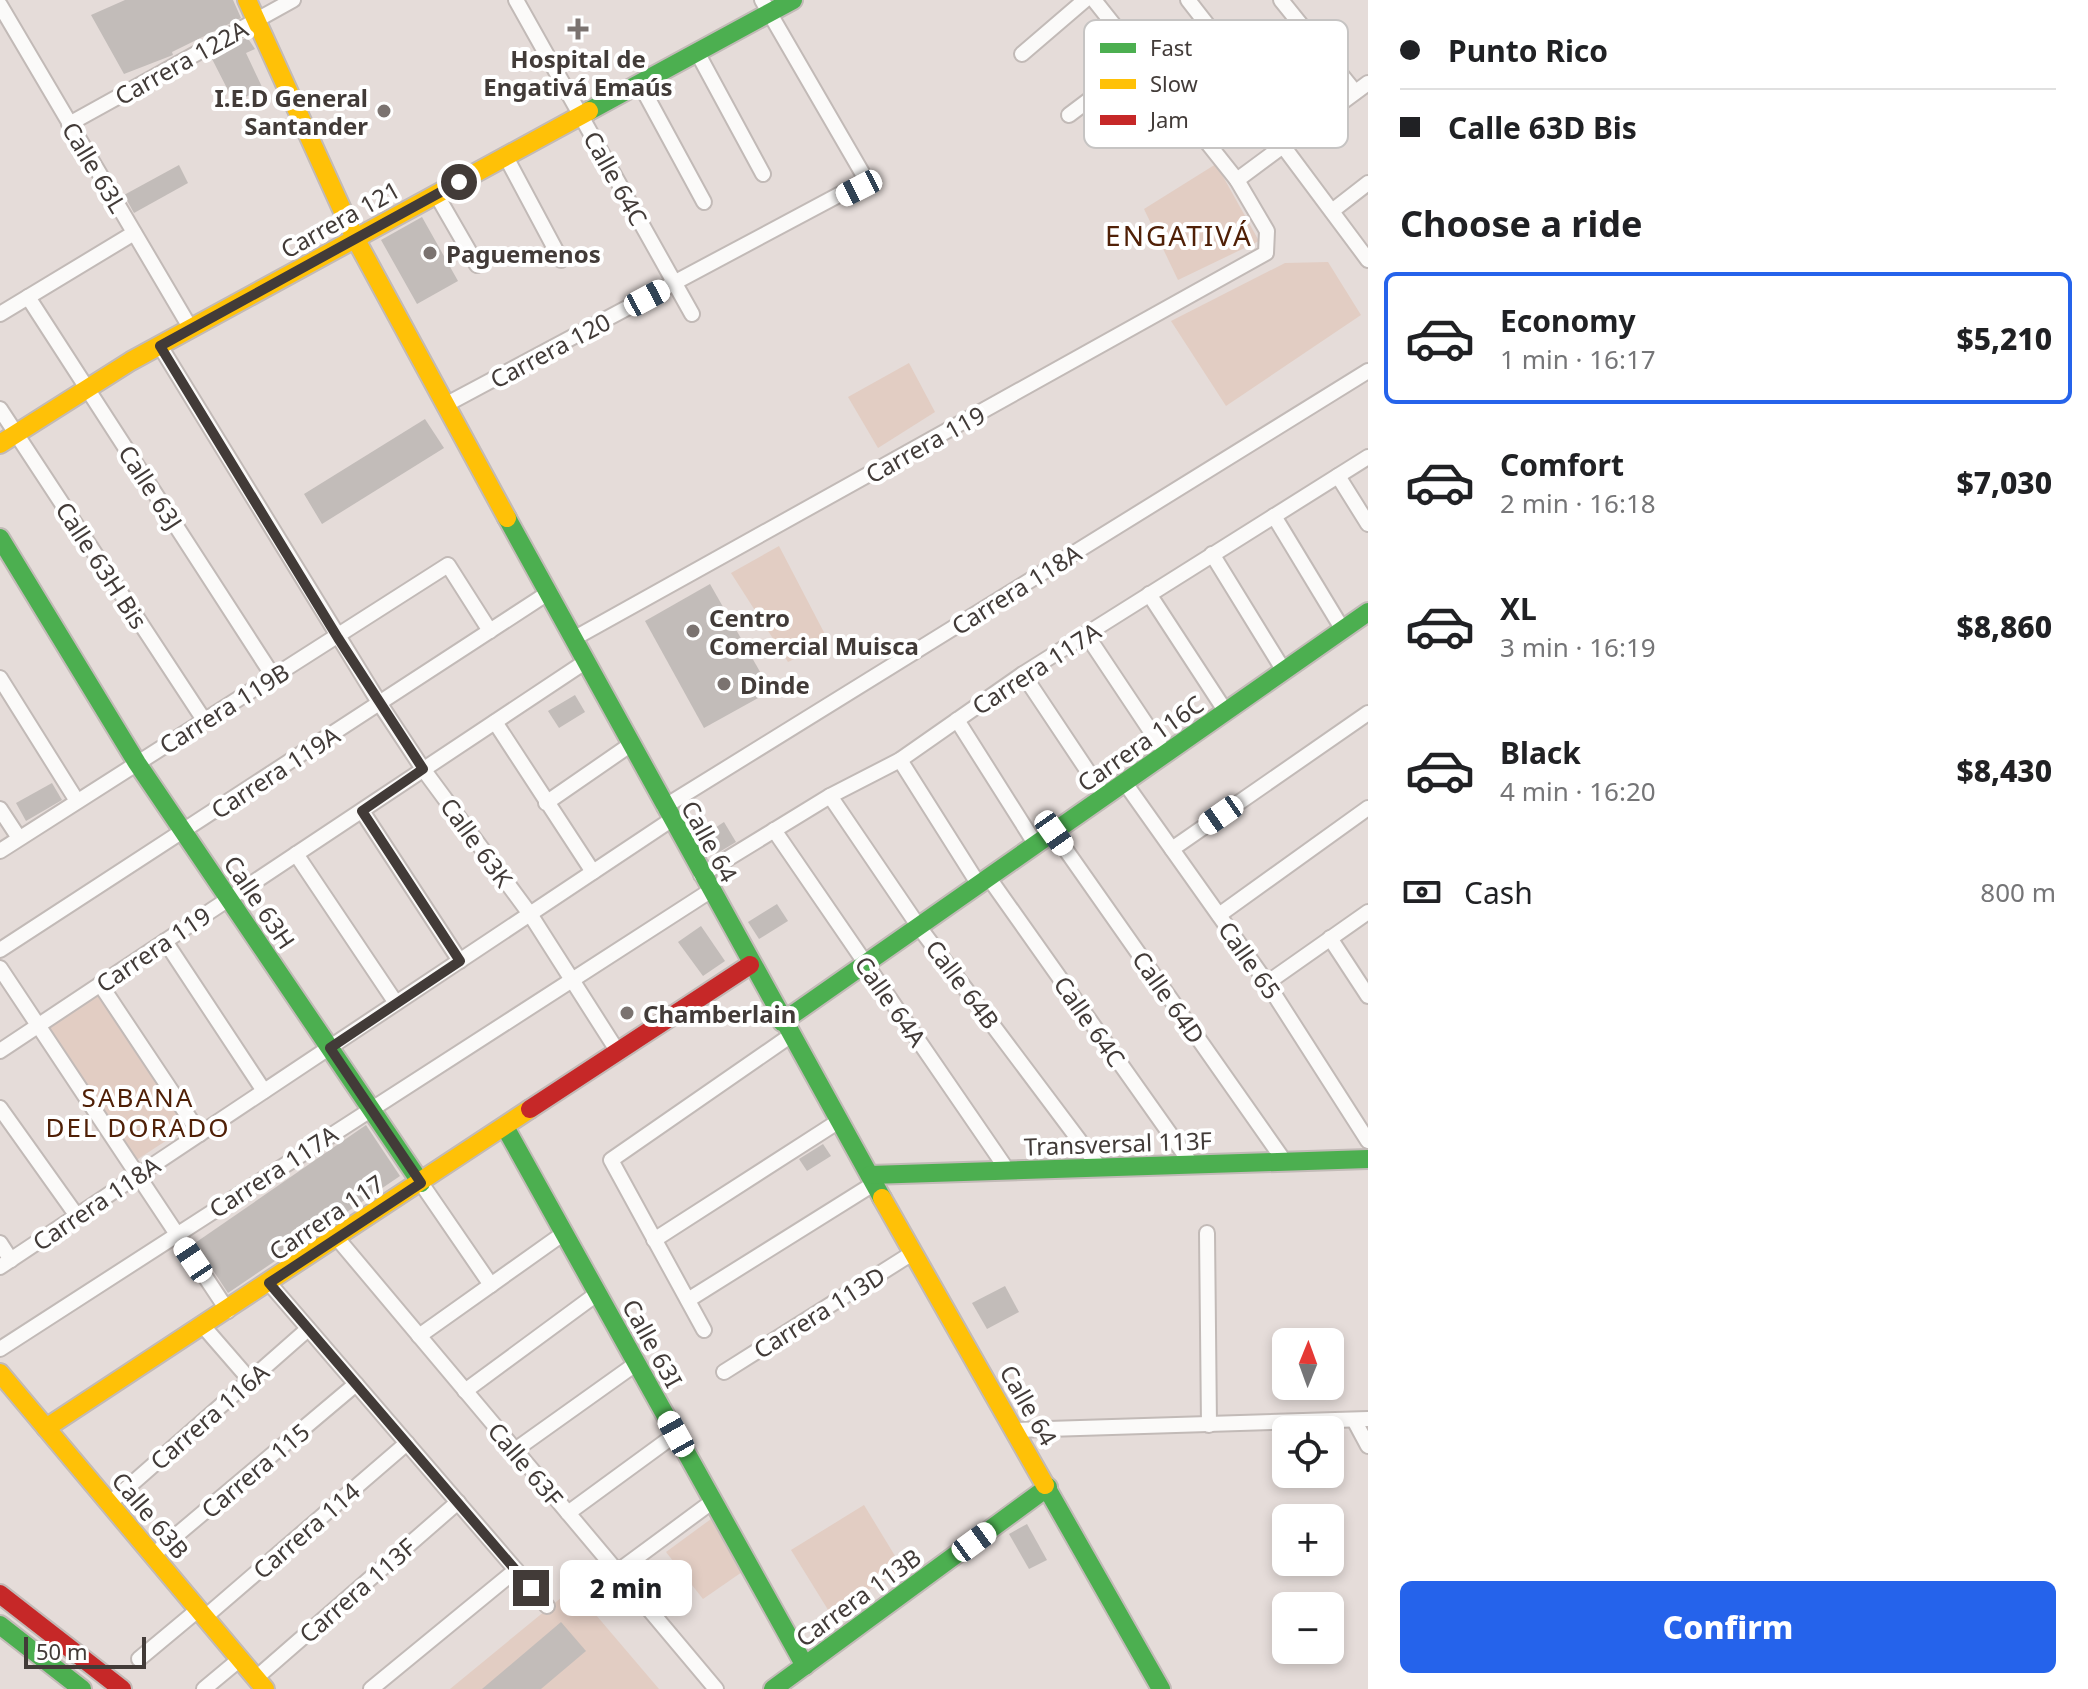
<!DOCTYPE html>
<meta charset="utf-8">
<style>
body{margin:0;font-family:"Noto Sans",sans-serif;background:#f6f6f6;color:#202124;height:100vh;display:flex;flex-direction:column;font-size:30px;white-space:nowrap}
*{box-sizing:border-box;margin:0}
p{font-size:26px;color:#757577}
.icon{flex:none;width:44px;height:44px;fill:none;stroke:currentColor;stroke-width:2;stroke-linecap:round;stroke-linejoin:round}
.map{position:relative;flex:1;overflow:hidden}
.drawer{display:flex;flex-direction:column;background:#fff;width:720px}
.drawer>*{flex:none}
.banner{display:grid;align-content:center;height:176px;padding:0 32px;background:#fff}
.needle{width:52px;rotate:1deg}
.controls{position:absolute;left:1272px;top:1328px;display:grid;gap:16px}
.controls a{display:grid;place-items:center;width:72px;height:72px;border-radius:12px;background:#fff;box-shadow:0 4px 12px #0003;font-size:40px}
.scale{position:absolute;left:24px;bottom:20px;width:122px;box-sizing:border-box;padding-left:8px;border:4px solid #423b38;border-top:0;font-size:22px;line-height:28px;white-space:nowrap;color:#423b38;-webkit-text-stroke:6px #fff;paint-order:stroke}
.end{position:absolute;width:36px;height:36px;margin:-18px;border:10px solid #423b38;background:#fff;box-shadow:0 0 0 4px #fff}
.from{border-radius:50%}
.bubble{position:absolute;height:56px;border-radius:12px;background:#fff;box-shadow:0 4px 12px #0003;font-size:26px;font-weight:800;line-height:56px;text-align:center}
.car{position:absolute;width:24px;height:48px;margin:-24px -12px;border-radius:10px;box-shadow:0 0 6px 2px #0007;background:linear-gradient(#fff 24%,#345 0 40%,#fff 0 76%,#345 0 86%,#fff 0)}
.banner b{display:flex;align-items:center;gap:28px;height:76px;font-size:30px}
.banner b+b{border-top:2px solid #e0e0e0}
.banner i{width:20px;height:20px;background:#202124}
ul{padding:0;list-style:none}
li{display:flex;align-items:center;gap:24px;height:132px;margin:0 16px 12px;padding:0 16px;border:4px solid transparent;border-radius:12px}
li div{flex:1}
li b{display:block;font-size:30px}
li em{font-style:normal;font-weight:800}
li.active{border-color:#2563eb}
li>.icon{width:72px;height:72px;stroke-width:1.5}
h2{padding:0 32px;font-size:36px;line-height:96px}
.pay{display:flex;align-items:center;gap:20px;height:88px;padding:0 32px;font-size:30px}
.pay p{margin-inline-start:auto}
.button{display:flex;gap:16px;margin-top:auto;padding:16px 32px}
.button a{flex:1;height:92px;border-radius:12px;background:#2563eb;color:#fff;font-size:32px;font-weight:800;line-height:92px;text-align:center}
main{display:flex;flex:1;min-height:0}
.map>svg:first-child{display:block}
</style>
<main>
<div class="map">
<svg width="1368" height="1689" viewBox="0 0 1368 1689">
<rect width="100%" height="100%" fill="#e5dcd9"/>
<g fill="#e2cdc3">
<polygon points="1216,164 1259,241 1178,280 1144,209"/>
<polygon points="1328,262 1361,315 1226,406 1171,321 1285,263"/>
<polygon points="909,363 935,412 878,448 848,397"/>
<polygon points="779,546 829,642 788,662 731,573"/>
<polygon points="100,990 190,1125 135,1161 45,1027"/>
<polygon points="864,1505 903,1569 830,1613 791,1550"/>
<polygon points="711,1519 742,1572 703,1599 666,1552"/>
<polygon points="573,1588 659,1689 450,1689"/>
</g>
<g fill="#c2bcb9">
<polygon points="125,0 233,0 241,18 172,52 173,55 124,74 91,15"/>
<polygon points="247,37 255,49 246,53 263,89 234,102 211,57"/>
<polygon points="179,165 188,183 134,213 124,195"/>
<polygon points="422,217 458,281 417,304 381,240"/>
<polygon points="425,419 444,448 322,524 304,494"/>
<polygon points="710,584 771,691 704,728 645,621"/>
<polygon points="575,695 585,712 559,728 548,711"/>
<polygon points="52,783 62,800 26,821 16,803"/>
<polygon points="724,822 736,842 716,854 704,835"/>
<polygon points="777,904 788,921 759,939 748,922"/>
<polygon points="701,926 725,961 703,976 678,942"/>
<polygon points="366,1125 400,1176 228,1293 195,1243"/>
<polygon points="823,1144 831,1156 807,1171 799,1159"/>
<polygon points="1005,1286 1019,1312 987,1329 972,1303"/>
<polygon points="1027,1524 1047,1560 1029,1569 1009,1534"/>
<polygon points="561,1622 586,1651 541,1689 482,1689"/>
</g>
<g fill="none" stroke-linecap="round" stroke-linejoin="round">
<g stroke="#c2bab7" stroke-width="18">
<g id="street">
<polyline points="516,0 692,314"/>
<polyline points="1188,0 1295,137"/>
<polyline points="1281,0 1355,92"/>
<polyline points="0,5 191,329"/>
<polyline points="697,52 763,174"/>
<polyline points="1022,54 1085,0"/>
<polyline points="640,84 704,202"/>
<polyline points="1069,115 1142,60"/>
<polyline points="1193,121 1246,77"/>
<polyline points="69,124 293,0"/>
<polyline points="1283,146 1368,260"/>
<polyline points="506,157 561,260"/>
<polyline points="1237,180 1368,83"/>
<polyline points="436,194 477,265"/>
<polyline points="1332,211 1368,183"/>
<polyline points="28,297 273,676"/>
<polyline points="0,314 134,233"/>
<polyline points="160,346 380,704 423,769 530,914 618,1052"/>
<polyline points="447,404 863,182 864,176 762,0"/>
<polyline points="0,409 204,720"/>
<polyline points="1338,476 1368,524"/>
<polyline points="1274,516 1343,630"/>
<polyline points="1212,554 1284,671"/>
<polyline points="1149,594 1226,712"/>
<polyline points="1086,634 1166,754"/>
<polyline points="573,639 1266,253 1267,231 1237,180 1094,0"/>
<polyline points="1023,674 1105,797"/>
<polyline points="0,678 77,801"/>
<polyline points="957,720 1036,845"/>
<polyline points="495,722 593,872"/>
<polyline points="900,760 979,885"/>
<polyline points="1125,783 1267,983 1368,1141"/>
<polyline points="830,796 919,927 1100,1168"/>
<polyline points="546,803 630,745"/>
<polyline points="664,807 1368,371"/>
<polyline points="0,809 19,838"/>
<polyline points="362,811 460,961"/>
<polyline points="774,830 1008,1171"/>
<polyline points="1054,833 1285,1162"/>
<polyline points="1172,849 1368,713"/>
<polyline points="0,851 448,565 490,631"/>
<polyline points="296,854 396,1003"/>
<polyline points="701,875 830,796 900,760 1023,674 1368,457"/>
<polyline points="989,878 1192,1165"/>
<polyline points="1219,915 1368,808"/>
<polyline points="1330,938 1368,996"/>
<polyline points="165,941 264,1091"/>
<polyline points="0,950 548,593"/>
<polyline points="0,968 228,1311"/>
<polyline points="1267,983 1368,912"/>
<polyline points="100,984 200,1134"/>
<polyline points="0,1051 585,662"/>
<polyline points="0,1108 77,1216"/>
<polyline points="421,1183 491,1285"/>
<polyline points="1207,1233 1209,1425"/>
<polyline points="337,1238 716,1689"/>
<polyline points="654,1240 839,1121"/>
<polyline points="0,1243 11,1260"/>
<polyline points="0,1267 671,820"/>
<polyline points="269,1283 547,1606"/>
<polyline points="688,1300 875,1183"/>
<polyline points="204,1327 250,1380"/>
<polyline points="704,1330 611,1160 790,1036"/>
<polyline points="419,1336 564,1233"/>
<polyline points="0,1349 710,891"/>
<polyline points="724,1372 914,1252"/>
<polyline points="465,1391 598,1293"/>
<polyline points="1354,1420 1368,1446"/>
<polyline points="1016,1430 1368,1419"/>
<polyline points="515,1450 637,1363"/>
<polyline points="110,1503 308,1329"/>
<polyline points="568,1513 676,1434"/>
<polyline points="153,1555 356,1384"/>
<polyline points="617,1572 713,1501"/>
<polyline points="205,1617 407,1443"/>
<polyline points="139,1659 199,1609"/>
<polyline points="256,1678 458,1502"/>
<polyline points="204,1689 240,1659"/>
<polyline points="371,1689 516,1570"/>
</g>
</g>
<g stroke="#c2bab7" stroke-width="22">
<g id="fast">
<polyline points="589,111 793,0"/>
<polyline points="507,518 882,1198"/>
<polyline points="0,538 137,763 421,1183"/>
<polyline points="782,1022 1368,612"/>
<polyline points="505,1127 805,1666"/>
<polyline points="870,1175 1368,1159"/>
<polyline points="1045,1485 1161,1689"/>
<polyline points="0,1625 82,1689"/>
<polyline points="773,1689 1048,1487"/>
</g>
</g>
<g stroke="#c2bab7" stroke-width="22">
<g id="slow">
<polyline points="247,0 355,238 507,518"/>
<polyline points="0,444 131,361 589,111"/>
<polyline points="882,1198 1045,1485"/>
<polyline points="0,1373 265,1689"/>
<polyline points="46,1428 530,1109"/>
</g>
</g>
<g stroke="#c2bab7" stroke-width="22">
<g id="jam">
<polyline points="530,1109 750,965"/>
<polyline points="0,1594 122,1689"/>
</g>
</g>
<use href="#street" stroke="#fbfaf9" stroke-width="14"/>
<use href="#fast" stroke="#4caf50" stroke-width="18"/>
<use href="#slow" stroke="#ffc107" stroke-width="18"/>
<use href="#jam" stroke="#c62828" stroke-width="18"/>
</g>
<g fill="none" stroke-linecap="round" stroke-linejoin="round">
<polyline stroke="#423b38" stroke-width="10" points="459,182 160,346 338,638 423,769 362,811 460,961 330,1048 421,1183 269,1283 531,1588"/>
</g>
<g fill="#7b7370" stroke="#fff" stroke-width="3">
<path d="M574 17h8v8h8v8h-8v8h-8v-8h-8v-8h8z"/>
<circle cx="384" cy="111" r="8"/>
<circle cx="430" cy="253" r="8"/>
<circle cx="693" cy="631" r="8"/>
<circle cx="724" cy="684" r="8"/>
<circle cx="627" cy="1013" r="8"/>
</g>
<g text-anchor="middle" dominant-baseline="central" stroke-width="8" stroke-linejoin="round" paint-order="stroke">
<g font-size="24" font-weight="bold" fill="#423b38" stroke="#fff" text-anchor="start">
<text x="578" y="58" text-anchor="middle">Hospital de<tspan x="578" dy="28">Engativá Emaús</tspan></text>
<text x="368" y="97" text-anchor="end">I.E.D General<tspan x="368" dy="28">Santander</tspan></text>
<text x="446" y="253">Paguemenos</text>
<text x="709" y="617">Centro<tspan x="709" dy="28">Comercial Muisca</tspan></text>
<text x="740" y="684">Dinde</text>
<text x="643" y="1013">Chamberlain</text>
</g>
<g font-size="24" fill="#423b38" stroke="#fff">
<text transform="translate(181 62) rotate(-29)">Carrera 122A</text>
<text transform="translate(95 167) rotate(59)">Calle 63L</text>
<text transform="translate(616 178) rotate(61)">Calle 64C</text>
<text transform="translate(340 219) rotate(-29)">Carrera 121</text>
<text transform="translate(550 350) rotate(-28)">Carrera 120</text>
<text transform="translate(925 444) rotate(-29)">Carrera 119</text>
<text transform="translate(151 487) rotate(57)">Calle 63J</text>
<text transform="translate(102 565) rotate(57)">Calle 63H Bis</text>
<text transform="translate(1016 589) rotate(-32)">Carrera 118A</text>
<text transform="translate(1036 668) rotate(-33)">Carrera 117A</text>
<text transform="translate(224 708) rotate(-32)">Carrera 119B</text>
<text transform="translate(1140 743) rotate(-35)">Carrera 116C</text>
<text transform="translate(275 772) rotate(-33)">Carrera 119A</text>
<text transform="translate(710 841) rotate(61)">Calle 64</text>
<text transform="translate(477 842) rotate(54)">Calle 63K</text>
<text transform="translate(260 902) rotate(56)">Calle 63H</text>
<text transform="translate(153 949) rotate(-34)">Carrera 119</text>
<text transform="translate(1250 960) rotate(55)">Calle 65</text>
<text transform="translate(963 984) rotate(53)">Calle 64B</text>
<text transform="translate(1169 997) rotate(55)">Calle 64D</text>
<text transform="translate(891 1001) rotate(55)">Calle 64A</text>
<text transform="translate(1090 1021) rotate(55)">Calle 64C</text>
<text transform="translate(1118 1143) rotate(-2)">Transversal 113F</text>
<text transform="translate(273 1171) rotate(-33)">Carrera 117A</text>
<text transform="translate(96 1203) rotate(-34)">Carrera 118A</text>
<text transform="translate(326 1217) rotate(-34)">Carrera 117</text>
<text transform="translate(819 1312) rotate(-32)">Carrera 113D</text>
<text transform="translate(653 1343) rotate(61)">Calle 63I</text>
<text transform="translate(1029 1405) rotate(60)">Calle 64</text>
<text transform="translate(209 1416) rotate(-41)">Carrera 116A</text>
<text transform="translate(526 1464) rotate(50)">Calle 63F</text>
<text transform="translate(255 1470) rotate(-40)">Carrera 115</text>
<text transform="translate(151 1515) rotate(50)">Calle 63B</text>
<text transform="translate(306 1530) rotate(-41)">Carrera 114</text>
<text transform="translate(357 1590) rotate(-41)">Carrera 113F</text>
<text transform="translate(858 1597) rotate(-36)">Carrera 113B</text>
</g>
<g font-size="26" letter-spacing="2" fill="#502007" stroke="#fff">
<text x="138" y="1097">SABANA<tspan x="138" dy="30">DEL DORADO</tspan></text>
</g>
<g font-size="28" letter-spacing="2" fill="#502007" stroke="#fff">
<text x="1179" y="235">ENGATIVÁ</text>
</g>
</g>
<rect x="1084" y="20" width="264" height="128" rx="12" fill="#fff" stroke="#c6c4c3" stroke-width="2"/>
<rect x="1100" y="43" width="36" height="10" fill="#4caf50"/>
<rect x="1100" y="79" width="36" height="10" fill="#ffc107"/>
<rect x="1100" y="115" width="36" height="10" fill="#c62828"/>
<g font-size="22" fill="#423b38">
<text x="1150" y="56">Fast</text>
<text x="1150" y="92">Slow</text>
<text x="1150" y="128">Jam</text>
</g>
</svg>
<div class="controls">
<a><svg class="needle" viewBox="-14 -14 28 28"><path d="M0-13l5 13h-10z" fill="#e53935"/><path d="M0 13l5-13h-10z" fill="#757577"/></svg></a>
<a><svg class="icon" aria-label="locate" viewBox="0 0 24 24"><circle cx="12" cy="12" r="6"/><path d="M12 2v4M12 18v4M2 12h4M18 12h4"/></svg></a>
<a>+</a>
<a>−</a>
</div>
<div class="scale">50 m</div>
<i class="end from" style="left:459px;top:182px"></i>
<i class="end" style="left:531px;top:1588px"></i>
<div class="bubble" style="left:560px;top:1560px;width:132px">2 min</div>
<i class="car" style="left:859px;top:188px;rotate:243deg"></i>
<i class="car" style="left:647px;top:298px;rotate:62deg"></i>
<i class="car" style="left:1221px;top:815px;rotate:235deg"></i>
<i class="car" style="left:1054px;top:833px;rotate:145deg"></i>
<i class="car" style="left:193px;top:1260px;rotate:326deg"></i>
<i class="car" style="left:676px;top:1434px;rotate:331deg"></i>
<i class="car" style="left:974px;top:1542px;rotate:54deg"></i>
</div>
<section class="drawer">
<div class="banner">
<b><i class="from"></i>Punto Rico</b>
<b><i></i>Calle 63D Bis</b>
</div>
<h2>Choose a ride</h2>
<ul>
<li class="active"><svg class="icon" aria-label="car" viewBox="0 0 24 24"><path d="M5 17H2v-5l4-1 3-4h7l3 4 3 1v5h-3M9 17h6M6 11h13"/><circle cx="7" cy="17" r="2"/><circle cx="17" cy="17" r="2"/></svg><div><b>Economy</b><p>1 min · 16:17</p></div><em>$5,210</em></li>
<li><svg class="icon" aria-label="car" viewBox="0 0 24 24"><path d="M5 17H2v-5l4-1 3-4h7l3 4 3 1v5h-3M9 17h6M6 11h13"/><circle cx="7" cy="17" r="2"/><circle cx="17" cy="17" r="2"/></svg><div><b>Comfort</b><p>2 min · 16:18</p></div><em>$7,030</em></li>
<li><svg class="icon" aria-label="car" viewBox="0 0 24 24"><path d="M5 17H2v-5l4-1 3-4h7l3 4 3 1v5h-3M9 17h6M6 11h13"/><circle cx="7" cy="17" r="2"/><circle cx="17" cy="17" r="2"/></svg><div><b>XL</b><p>3 min · 16:19</p></div><em>$8,860</em></li>
<li><svg class="icon" aria-label="car" viewBox="0 0 24 24"><path d="M5 17H2v-5l4-1 3-4h7l3 4 3 1v5h-3M9 17h6M6 11h13"/><circle cx="7" cy="17" r="2"/><circle cx="17" cy="17" r="2"/></svg><div><b>Black</b><p>4 min · 16:20</p></div><em>$8,430</em></li>
</ul>
<div class="pay"><svg class="icon" aria-label="cash" viewBox="0 0 24 24"><path d="M3 7h18v10H3z"/><circle cx="12" cy="12" r="2"/></svg>Cash<p>800 m</p></div>
<div class="button"><a>Confirm</a></div>
</section>
</main>
